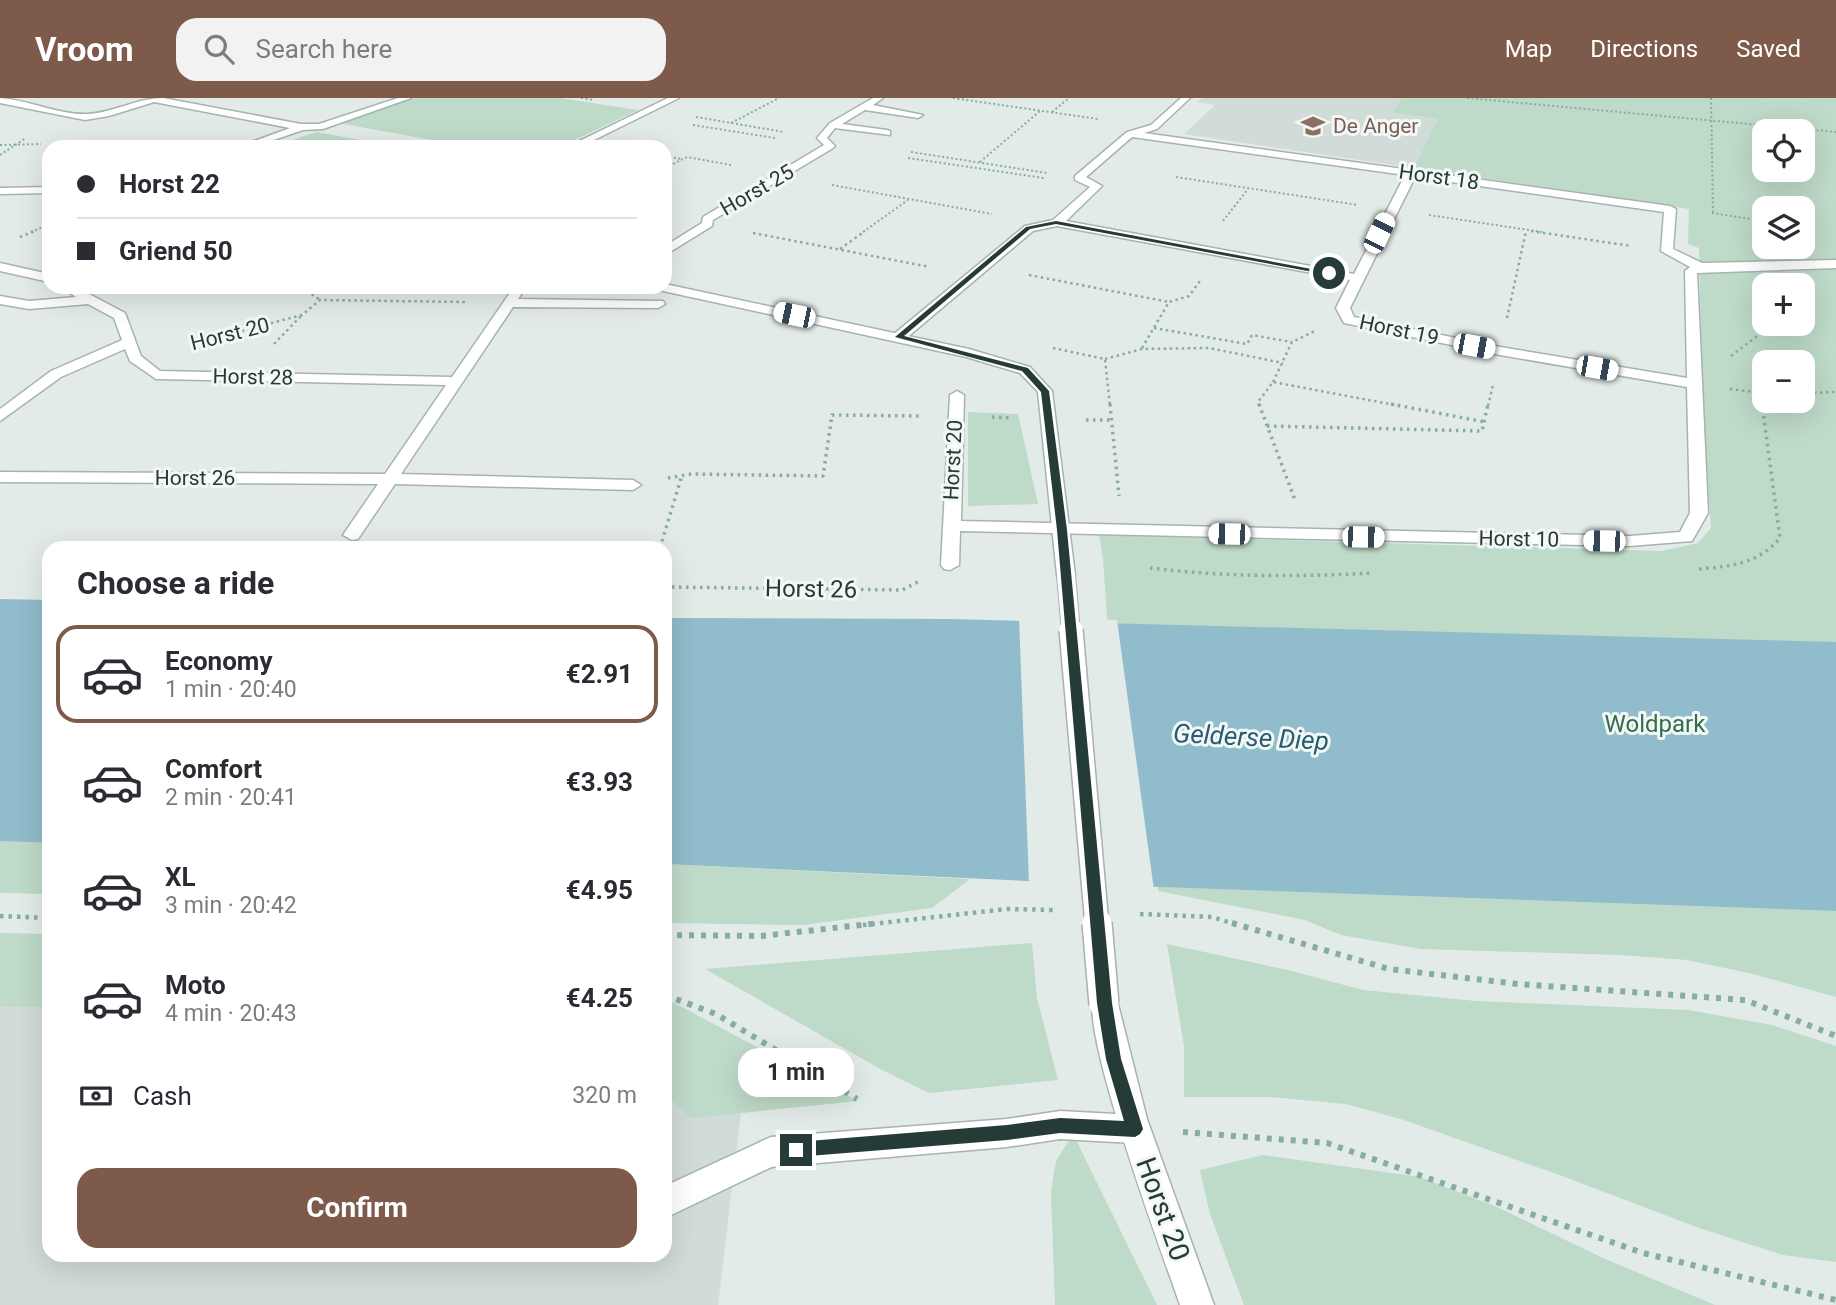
<!DOCTYPE html>
<meta charset="utf-8">
<style>
body{margin:0;font-family:Roboto,sans-serif;background:#f2f2f3;color:#2b2b33;height:100vh;display:flex;flex-direction:column;font-size:26px;white-space:nowrap}
*{box-sizing:border-box;margin:0}
p{font-size:23px;color:#7c7c81}
.icon{flex:none;width:38px;height:38px;fill:none;stroke:currentColor;stroke-width:2;stroke-linecap:round;stroke-linejoin:round}
.map{position:relative;flex:1;overflow:hidden}
.sheet{position:absolute;left:42px;top:443px;width:630px;height:721px;display:flex;flex-direction:column;background:#fff;border-radius:21px;box-shadow:0 7px 28px #0002}
.sheet>*{flex:none}
.banner{position:absolute;left:42px;top:42px;width:630px;height:154px;border-radius:21px;box-shadow:0 7px 28px #0002;display:grid;align-content:center;height:154px;padding:0 35px;background:#fff}
.buttons{position:absolute;left:1752px;top:21px;display:grid;gap:14px}
.buttons a{display:grid;place-items:center;width:63px;height:63px;border-radius:14px;background:#fff;box-shadow:0 7px 28px #0002;font-size:35px}
.end{position:absolute;width:32px;height:32px;margin:-16px;border:9px solid #243b37;background:#fff;box-shadow:0 0 0 4px #fff}
.from{border-radius:50%}
.bubble{position:absolute;height:49px;border-radius:21px;background:#fff;box-shadow:0 7px 28px #0002;font-size:23px;font-weight:700;line-height:49px;text-align:center}
.car{position:absolute;width:21px;height:42px;margin:-21px -10px;border-radius:9px;box-shadow:0 0 5px 2px #0007;background:linear-gradient(#fff 24%,#345 0 40%,#fff 0 76%,#345 0 86%,#fff 0)}
.banner b{display:flex;align-items:center;gap:24px;height:66px;font-size:26px}
.banner b+b{border-top:2px solid #e1e1e2}
.banner i{width:18px;height:18px;background:#2b2b33}
ul{padding:0;list-style:none}
li{display:flex;align-items:center;gap:21px;height:98px;margin:0 14px 10px;padding:0 21px;border:4px solid transparent;border-radius:21px}
li div{flex:1}
li b{display:block;font-size:26px}
li em{font-style:normal;font-weight:700}
li.active{border-color:#7e5a4b}
li>.icon{width:63px;height:63px;stroke-width:1.5}
h2{padding:0 35px;font-size:32px;line-height:84px}
.pay{display:flex;align-items:center;gap:18px;height:77px;padding:0 35px;font-size:26px}
.pay p{margin-inline-start:auto}
.primary-button{display:flex;gap:14px;margin-top:auto;padding:14px 35px}
.primary-button a{flex:1;height:80px;border-radius:21px;background:#7e5a4b;color:#fff;font-size:28px;font-weight:700;line-height:80px;text-align:center}
header{display:flex;align-items:center;gap:42px;box-sizing:border-box;height:98px;padding:0 35px;background:#7e5a4b;color:#fff}
header strong{font-size:33px}
nav{display:flex;gap:38px;margin-inline-start:auto;font-size:24px}
.search{width:490px;height:63px;background:#f2f2f3;display:flex;align-items:center;gap:18px;box-sizing:border-box;padding:0 24px;border-radius:21px;color:#7c7c81;font-size:26px}
.map>svg:first-child{display:block}
</style>
<header>
<strong>Vroom</strong>
<div class="search"><svg class="icon" aria-label="search" viewBox="0 0 24 24"><circle cx="10" cy="10" r="6"/><path d="M15 15l6 6"/></svg>Search here</div>
<nav><a>Map</a><a>Directions</a><a>Saved</a></nav>
</header>
<div class="map">
<svg width="1836" height="1207" viewBox="0 0 1836 1207">
<rect width="100%" height="100%" fill="#e3ebe8"/>
<g fill="#d1dbd7">
<polygon points="1202,0 1402,0 1396,15 1439,21 1414,70 1184,36 1215,7 1197,4"/>
<polygon points="0,874 49,874 49,1157 665,1157 665,969 741,1015 718,1207 0,1207"/>
</g>
<g fill="#bedac8" fill-rule="evenodd">
<polygon points="416,0 560,0 638,12 560,49 470,49 338,25"/>
<path d="M1402,0H1836V805L1124,770L1103,461L1099,437L1661,453L1698,445L1711,430L1702,298L1699,150L1688,146L1689,111L1414,70L1438,21L1395,15L1394,12ZM1764,33H1802V72H1764ZM1764,110H1802V149H1764ZM1764,187H1802V226H1764ZM1764,264H1802V303H1764Z"/>
<polygon points="316,34 360,42 343,49 273,49"/>
<polygon points="968,314 1018,316 1038,406 968,408"/>
<polygon points="0,743 49,745 49,796 0,795"/>
<polygon points="665,766 970,781 932,810 803,827 665,825"/>
<polygon points="1158,789 1836,813 1836,899 1753,876 1687,862 1620,857 1421,851 1341,837 1305,822 1158,793"/>
<polygon points="0,835 49,836 49,909 0,908"/>
<polygon points="1032,845 1037,900 1058,982 929,995 884,973 705,871"/>
<polygon points="1167,846 1288,872 1363,892 1476,903 1688,912 1772,927 1836,948 1836,1164 1783,1157 1699,1130 1565,1079 1404,1022 1346,1006 1271,999 1184,999 1184,948"/>
<polygon points="665,900 858,1003 692,1020 665,997"/>
<polygon points="1073,1036 1157,1207 1055,1207 1051,1094 1056,1063"/>
<polygon points="1263,1057 1420,1079 1497,1109 1603,1160 1715,1207 1244,1207 1210,1116 1200,1072"/>
</g>
<g fill="#91bccb">
<polygon points="0,501 49,502 49,745 0,743"/>
<polygon points="665,520 949,521 1836,544 1836,813 1158,789 665,766"/>
</g>
<polygon fill="#e3ebe8" points="1019,520 1117,522 1154,792 1029,786"/>
<g fill="none" stroke-linecap="round" stroke-linejoin="round">
<g stroke="#a6b3af" stroke-width="3">
<polygon id="service" points="771,1039 782,1044 786,1054 782,1064 665,1120 665,1088"/>
</g>
<g stroke="#a6b3af" stroke-width="3">
<g id="minor">
<path d="M0,0C29,2 59,17 87,16C114,15 136,0 163,0L301,26H319L398,0H411L323,31L303,32L253,49H238L290,30L154,4L109,18L85,22L0,5Z"/>
<polygon points="668,0 679,0 580,49 567,49"/>
<polygon points="873,0 883,0 873,7 923,17 918,20 865,12 842,26 887,32 890,33 890,37 835,30 827,40 835,48 833,50 713,122 712,128 665,157 665,148 702,125 703,119 824,47 817,40 830,25"/>
<path d="M1181,0H1190L1157,31L1144,35L1670,108L1676,111L1673,151L1702,165L1836,162V170L1697,175L1708,415L1692,443L1630,448L960,433L959,467L950,472L944,471L941,467L950,297L957,293L964,297L961,423L1630,438L1680,434L1690,415L1687,289L1500,257L1344,225L1336,210L1350,182L1057,128L1033,133L904,242H894V236L1025,128L1053,122L1090,89L1075,82V78L1127,34L1151,27ZM1132,39L1405,77L1354,176L1066,123L1102,88L1086,79ZM1415,79L1664,114L1661,153L1690,169L1685,173L1687,280L1500,249L1354,219L1350,210Z"/>
<polygon points="0,165 49,176 49,184 0,173"/>
<polygon points="61,189 76,189 125,215 141,258 160,273 452,279 514,189 526,189 518,201 663,203 665,206 658,210 513,209 401,376 633,382 641,387 633,392 395,386 358,441 352,442 343,437 378,386 0,384 0,374 385,376 446,287 156,281 130,263 125,251 61,279 0,323 0,311 51,273 122,242 114,220 88,206 29,211 0,206 0,198 29,203 76,199"/>
<polygon points="1060,1013 1134,1017 1144,1021 1149,1031 1144,1041 1134,1045 1060,1041 1007,1049 771,1069 760,1064 756,1054 760,1044 771,1039 1007,1021"/>
</g>
</g>
<g stroke="#a6b3af" stroke-width="3">
<g id="tertiary">
<polygon points="49,89 49,95 0,96 0,90"/>
<polygon points="665,186 969,251 1030,269 1052,293 1075,477 1073,481 1059,481 1057,477 1038,294 1020,275 966,259 663,193 657,189 665,189"/>
<path d="M1104,894L1114,898L1118,906L1147,1021L1214,1207H1180C1164,1160 1079,931 1094,898Z"/>
</g>
</g>
<g stroke="#87aca4" stroke-width="2" stroke-dasharray="2 2.5" stroke-linecap="butt">
<polyline points="581,0 594,2"/>
<polyline points="953,0 1098,21"/>
<polyline points="1467,0 1836,34"/>
<polyline points="1711,0 1713,115"/>
<polyline points="1052,14 1069,0"/>
<polyline points="696,19 784,34"/>
<polyline points="731,25 779,0"/>
<polyline points="693,27 775,40"/>
<polyline points="376,45 399,49"/>
<polyline points="0,47 41,46"/>
<polyline points="911,54 1047,75"/>
<polyline points="0,57 26,40"/>
<polyline points="665,58 681,61"/>
<polyline points="908,60 1044,80"/>
<polyline points="980,64 1040,13"/>
<polyline points="665,70 687,59 731,67"/>
<polyline points="1176,79 1358,107"/>
<polyline points="832,87 992,116"/>
<polyline points="1712,115 1764,123"/>
<polyline points="1429,117 1542,134"/>
<polyline points="1223,123 1248,91"/>
<polyline points="31,134 48,127"/>
<polyline points="863,134 908,102"/>
</g>
<g stroke="#87aca4" stroke-width="2.5" stroke-dasharray="2.5 3.5" stroke-linecap="butt">
<polyline points="1531,133 1631,148"/>
<polyline points="753,135 930,169"/>
<polyline points="20,139 35,133"/>
<polyline points="840,151 865,133"/>
<polyline points="1029,177 1169,204"/>
<polyline points="302,189 320,202"/>
<polyline points="1507,220 1526,133"/>
<polyline points="1154,230 1247,246 1252,237 1292,244"/>
<polyline points="207,242 302,217 320,202 466,204"/>
<polyline points="274,246 302,217"/>
<polyline points="1053,250 1105,261 1110,308"/>
<polyline points="1142,250 1169,204 1189,198 1200,183"/>
<polyline points="1731,258 1773,226"/>
<polyline points="1105,261 1142,251 1209,250 1283,265"/>
<polyline points="1273,284 1292,244 1315,233"/>
<polyline points="1730,291 1764,295"/>
<polyline points="1760,295 1762,308"/>
<polyline points="1802,295 1836,294"/>
<polyline points="1259,308 1258,304 1273,284 1400,308"/>
<polyline points="1488,308 1493,287"/>
</g>
<g stroke="#87aca4" stroke-width="3.5" stroke-dasharray="2.5 4.5" stroke-linecap="butt">
<polyline points="1110,306 1119,398"/>
<polyline points="1259,306 1295,402"/>
<polyline points="1391,306 1485,324"/>
<polyline points="992,319 1011,320"/>
<polyline points="1086,322 1112,322"/>
<polyline points="1267,328 1482,333 1488,306"/>
<polyline points="668,380 691,376 823,378 832,317 920,318"/>
<polyline points="660,450 682,377"/>
<path d="M1150,470C1224,479 1298,479 1372,475"/>
<path d="M1699,471C1732,468 1758,466 1780,440L1762,306"/>
<polyline points="665,489 902,492 918,484"/>
</g>
<g stroke="#87aca4" stroke-width="4.5" stroke-dasharray="3.5 5" stroke-linecap="butt">
<polyline points="1140,816 1212,819 1238,827"/>
<polyline points="0,818 49,820"/>
<polyline points="863,827 1007,811 1054,812"/>
</g>
<g stroke="#87aca4" stroke-width="6" stroke-dasharray="5 7" stroke-linecap="butt">
<polyline points="1232,825 1389,871 1518,886 1745,902 1836,938"/>
<polyline points="665,837 761,838 879,825"/>
<polyline points="665,897 716,916 857,1001"/>
<polyline points="1183,1034 1327,1045 1643,1155 1836,1202"/>
</g>
<use href="#service" fill="#fff" fill-rule="evenodd"/>
<use href="#minor" fill="#fff" fill-rule="evenodd"/>
<use href="#tertiary" fill="#fff" fill-rule="evenodd"/>
<g stroke="#a6b3af" stroke-width="20" stroke-linecap="butt">
<polyline id="tertiary-bridge-far2" points="1066,477 1071,534"/>
</g>
<g stroke="#a6b3af" stroke-width="26" stroke-linecap="butt">
<polyline id="tertiary-bridge-far1" points="1071,532 1097,827"/>
</g>
<g stroke="#a6b3af" stroke-width="32" stroke-linecap="butt">
<polyline id="tertiary-bridge" points="1097,825 1104,906"/>
</g>
<use href="#tertiary-bridge-far2" stroke="#fff" stroke-width="18"/>
<use href="#tertiary-bridge-far1" stroke="#fff" stroke-width="23"/>
<use href="#tertiary-bridge" stroke="#fff" stroke-width="29"/>
</g>
<polygon fill="#243b37" points="1056,123 1333,175 1329,177 1056,126 1030,131 904,238 1028,270 1049,293 1067,432 1112,905 1121,961 1143,1031 1140,1036 1135,1039 1060,1035 1007,1042 796,1059 790,1057 788,1052 790,1046 796,1044 1007,1027 1060,1020 1124,1023 1106,961 1097,905 1057,432 1041,294 1022,273 895,239 1026,129"/>
<defs>
<g id="school-bare" transform="scale(1.89)"><path d="M0-5L7-2L0 1L-7-2ZM-4 1L0 2.5L4 1V4Q0 6-4 4Z" fill="#8d6e63" stroke="#f3f8f6" stroke-width="2.5" paint-order="stroke"/></g>
</defs>
<g fill-rule="evenodd">
<use href="#school-bare" x="1313" y="28"/>
</g>
<g text-anchor="middle" dominant-baseline="central" stroke-width="6" stroke-linejoin="round" paint-order="stroke">
<g font-size="21" fill="#785e54" stroke="#f3f8f6" text-anchor="start">
<text x="1333" y="28">De Anger</text>
</g>
<g font-size="21" fill="#243b37" stroke="#f3f8f6">
<text transform="translate(1439 79) rotate(8)">Horst 18</text>
<text transform="translate(757 92) rotate(-30)">Horst 25</text>
<text transform="translate(1399 232) rotate(12)">Horst 19</text>
<text transform="translate(230 236) rotate(-14)">Horst 20</text>
<text transform="translate(253 279) rotate(1)">Horst 28</text>
<text transform="translate(953 362) rotate(-87)">Horst 20</text>
<text x="195" y="380">Horst 26</text>
<text transform="translate(1519 441) rotate(1)">Horst 10</text>
</g>
<g font-size="24" fill="#243b37" stroke="#f3f8f6">
<text transform="translate(811 491) rotate(1)">Horst 26</text>
</g>
<g font-size="24" fill="#336d4f" stroke="#f3f8f6">
<text x="1655" y="626">Woldpark</text>
</g>
<g font-size="26" font-style="italic" fill="#255c71" stroke="#f3f8f6">
<text transform="translate(1251 639) rotate(3)">Gelderse Diep</text>
</g>
<g font-size="28" fill="#243b37" stroke="#f3f8f6">
<text transform="translate(1163 1111) rotate(70)">Horst 20</text>
</g>
</g>
</svg>
<div class="buttons">
<a><svg class="icon" aria-label="locate" viewBox="0 0 24 24"><circle cx="12" cy="12" r="6"/><path d="M12 2v4M12 18v4M2 12h4M18 12h4"/></svg></a>
<a><svg class="icon" aria-label="layers" viewBox="0 0 24 24"><path d="M12 4l9 5-9 5-9-5zM3 14l9 5 9-5"/></svg></a>
<a>+</a>
<a>−</a>
</div>
<i class="end from" style="left:1329px;top:175px"></i>
<i class="end" style="left:796px;top:1052px"></i>
<div class="bubble" style="left:738px;top:950px;width:116px">1 min</div>
<i class="car" style="left:1379px;top:135px;rotate:26deg"></i>
<i class="car" style="left:794px;top:217px;rotate:282deg"></i>
<i class="car" style="left:1474px;top:248px;rotate:101deg"></i>
<i class="car" style="left:1597px;top:270px;rotate:100deg"></i>
<i class="car" style="left:1229px;top:436px;rotate:271deg"></i>
<i class="car" style="left:1363px;top:439px;rotate:91deg"></i>
<i class="car" style="left:1604px;top:443px;rotate:271deg"></i>
<div class="banner">
<b><i class="from"></i>Horst 22</b>
<b><i></i>Griend 50</b>
</div>
<section class="sheet">
<h2>Choose a ride</h2>
<ul>
<li class="active"><svg class="icon" aria-label="car" viewBox="0 0 24 24"><path d="M5 17H2v-5l4-1 3-4h7l3 4 3 1v5h-3M9 17h6M6 11h13"/><circle cx="7" cy="17" r="2"/><circle cx="17" cy="17" r="2"/></svg><div><b>Economy</b><p>1 min · 20:40</p></div><em>€2.91</em></li>
<li><svg class="icon" aria-label="car" viewBox="0 0 24 24"><path d="M5 17H2v-5l4-1 3-4h7l3 4 3 1v5h-3M9 17h6M6 11h13"/><circle cx="7" cy="17" r="2"/><circle cx="17" cy="17" r="2"/></svg><div><b>Comfort</b><p>2 min · 20:41</p></div><em>€3.93</em></li>
<li><svg class="icon" aria-label="car" viewBox="0 0 24 24"><path d="M5 17H2v-5l4-1 3-4h7l3 4 3 1v5h-3M9 17h6M6 11h13"/><circle cx="7" cy="17" r="2"/><circle cx="17" cy="17" r="2"/></svg><div><b>XL</b><p>3 min · 20:42</p></div><em>€4.95</em></li>
<li><svg class="icon" aria-label="car" viewBox="0 0 24 24"><path d="M5 17H2v-5l4-1 3-4h7l3 4 3 1v5h-3M9 17h6M6 11h13"/><circle cx="7" cy="17" r="2"/><circle cx="17" cy="17" r="2"/></svg><div><b>Moto</b><p>4 min · 20:43</p></div><em>€4.25</em></li>
</ul>
<div class="pay"><svg class="icon" aria-label="cash" viewBox="0 0 24 24"><path d="M3 7h18v10H3z"/><circle cx="12" cy="12" r="2"/></svg>Cash<p>320 m</p></div>
<div class="primary-button"><a>Confirm</a></div>
</section>
</div>
